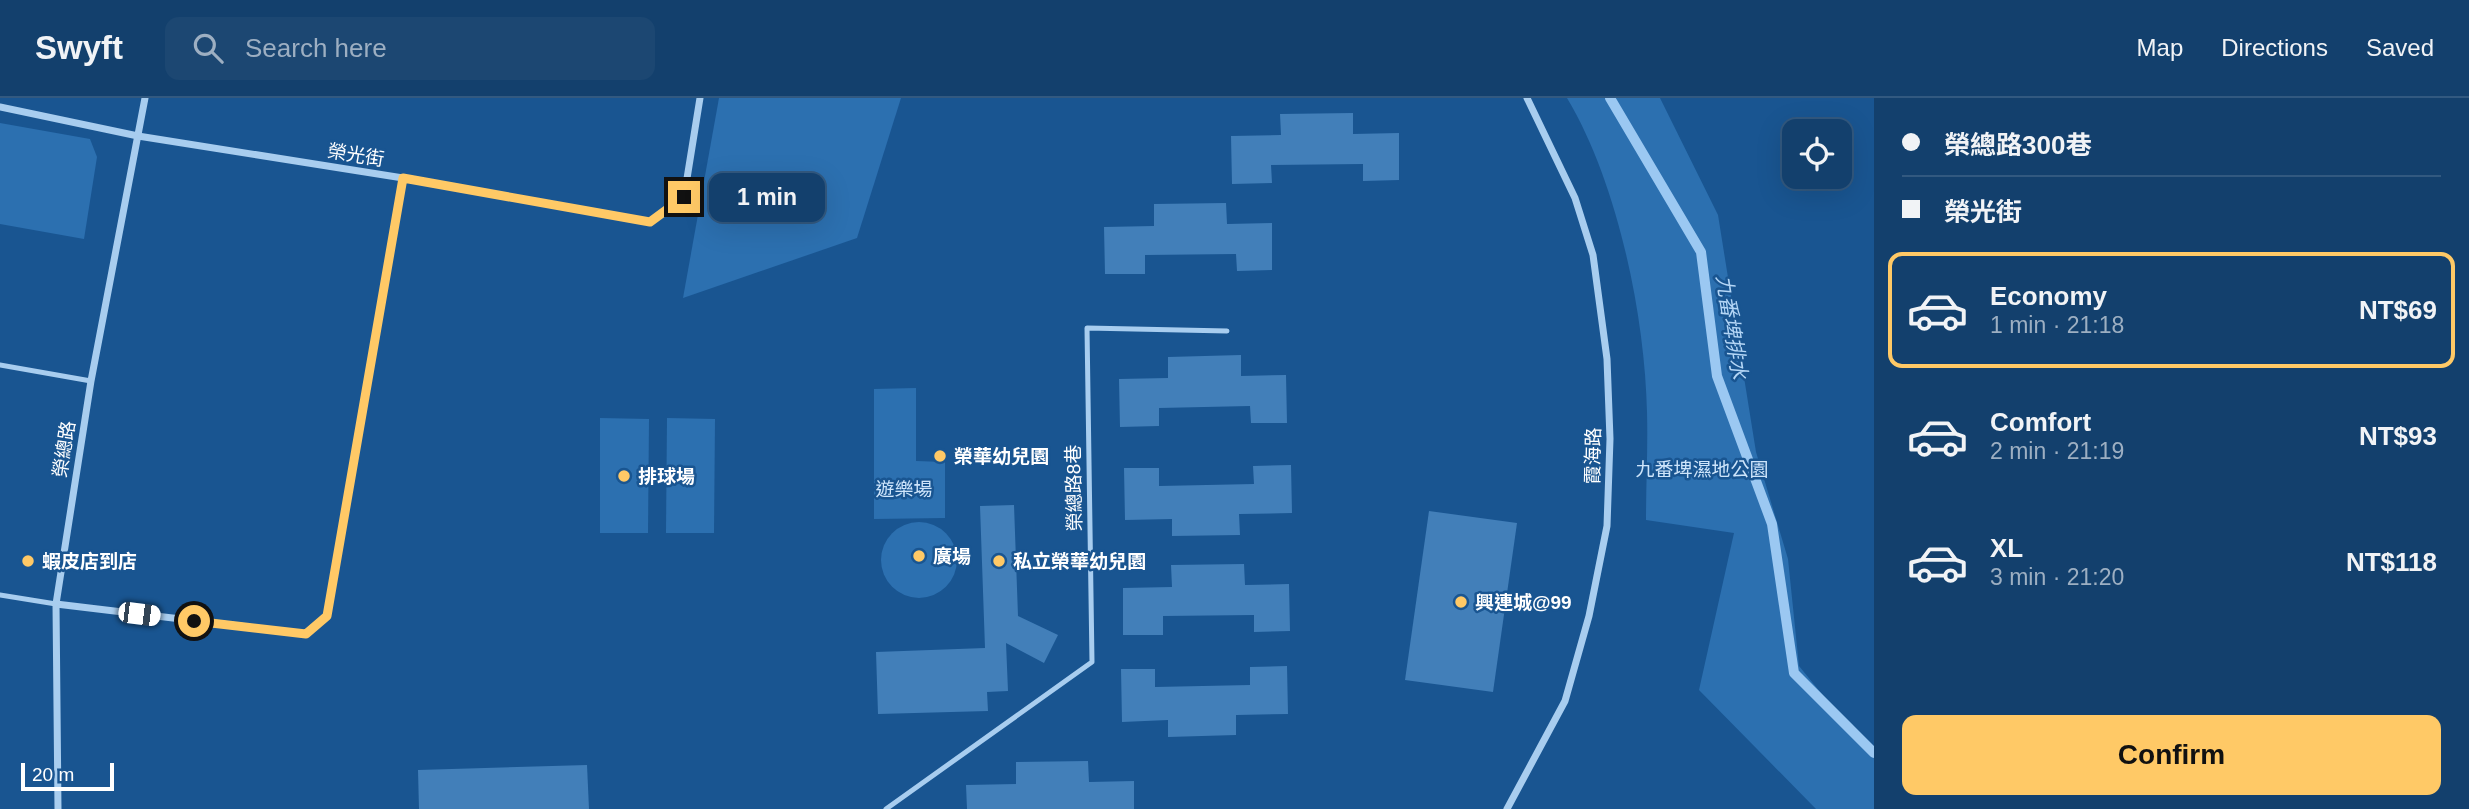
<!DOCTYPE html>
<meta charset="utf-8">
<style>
body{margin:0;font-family:Arial,"Noto Sans TC",sans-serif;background:#1c4772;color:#f1f3f6;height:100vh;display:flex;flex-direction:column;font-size:26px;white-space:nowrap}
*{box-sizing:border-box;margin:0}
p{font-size:23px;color:#9dafc2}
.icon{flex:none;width:38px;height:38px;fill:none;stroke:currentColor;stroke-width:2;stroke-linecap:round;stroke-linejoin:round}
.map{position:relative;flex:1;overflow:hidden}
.side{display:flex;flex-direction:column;background:#13406d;width:595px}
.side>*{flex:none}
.guide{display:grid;align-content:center;height:154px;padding:0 28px;background:#13406d}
.buttons{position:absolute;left:1782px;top:21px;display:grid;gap:14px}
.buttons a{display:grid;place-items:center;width:70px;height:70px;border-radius:14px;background:#13406d;box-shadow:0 7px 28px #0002,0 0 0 2px #325980;font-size:35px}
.scale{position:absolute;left:21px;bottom:18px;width:93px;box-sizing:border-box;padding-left:7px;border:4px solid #fff;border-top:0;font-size:19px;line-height:24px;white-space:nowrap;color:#fff;-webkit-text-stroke:5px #195591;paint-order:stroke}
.end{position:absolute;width:32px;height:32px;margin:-16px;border:9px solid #ffc966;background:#111;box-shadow:0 0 0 4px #111}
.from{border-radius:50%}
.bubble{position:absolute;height:49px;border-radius:14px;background:#13406d;box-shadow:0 7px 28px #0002,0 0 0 2px #325980;font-size:23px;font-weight:600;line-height:49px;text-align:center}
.car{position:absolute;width:21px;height:42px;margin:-21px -10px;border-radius:9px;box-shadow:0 0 5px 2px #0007;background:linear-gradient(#fff 24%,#345 0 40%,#fff 0 76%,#345 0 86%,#fff 0)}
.guide b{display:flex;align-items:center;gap:24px;height:66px;font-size:26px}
.guide b+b{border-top:2px solid #325980}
.guide i{width:18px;height:18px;background:#f1f3f6}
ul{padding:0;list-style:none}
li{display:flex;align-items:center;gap:21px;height:116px;margin:0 14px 10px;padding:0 14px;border:4px solid transparent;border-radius:14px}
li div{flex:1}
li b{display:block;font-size:26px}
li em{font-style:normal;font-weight:600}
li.selected{border-color:#ffc966}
li>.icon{width:63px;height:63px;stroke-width:1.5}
.primary-button{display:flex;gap:14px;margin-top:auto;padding:14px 28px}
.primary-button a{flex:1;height:80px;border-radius:14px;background:#ffc966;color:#111;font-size:28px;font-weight:600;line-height:80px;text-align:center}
header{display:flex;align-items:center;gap:42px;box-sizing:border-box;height:98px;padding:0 35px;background:#13406d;border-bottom:2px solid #325980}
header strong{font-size:33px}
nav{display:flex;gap:38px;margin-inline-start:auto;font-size:24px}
.search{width:490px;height:63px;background:#1c4772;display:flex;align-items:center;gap:18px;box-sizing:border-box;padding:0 24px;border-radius:14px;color:#9dafc2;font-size:26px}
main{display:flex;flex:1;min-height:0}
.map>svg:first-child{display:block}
</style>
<header>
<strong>Swyft</strong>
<div class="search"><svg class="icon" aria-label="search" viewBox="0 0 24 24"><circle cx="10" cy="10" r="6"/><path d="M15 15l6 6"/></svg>Search here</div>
<nav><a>Map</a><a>Directions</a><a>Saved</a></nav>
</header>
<main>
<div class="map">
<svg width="1874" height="711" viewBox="0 0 1874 711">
<rect width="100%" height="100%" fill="#195591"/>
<g fill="#2c70b0">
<polygon points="719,0 901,0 857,140 683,200"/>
<path d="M1567,0H1660L1718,117L1756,354L1788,461L1799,568L1874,660V711H1816L1699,592L1734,435L1646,422C1646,386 1648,350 1647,314C1645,217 1617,83 1567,0Z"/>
<polygon points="0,25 90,41 97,59 84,141 0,126"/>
<polygon points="916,290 916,363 945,364 945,420 874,421 874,291"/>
<polygon points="600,320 649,321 648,435 600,435"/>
<polygon points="667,320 715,321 714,435 666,435"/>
<circle cx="919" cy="462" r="38"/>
</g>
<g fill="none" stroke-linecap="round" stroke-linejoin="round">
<polyline stroke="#9bc8f2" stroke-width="10" points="1610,0 1701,154 1717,278 1772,426 1794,575 1874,655"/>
</g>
<g fill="#427fb9">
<polygon points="1353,15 1353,36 1399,35 1399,82 1363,83 1363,66 1271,67 1272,85 1232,86 1231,38 1281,37 1280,16"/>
<polygon points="1226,105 1227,126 1272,125 1272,172 1237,173 1236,156 1145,157 1145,176 1105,176 1104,129 1154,128 1154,106"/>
<polygon points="1241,257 1241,278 1286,277 1287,325 1251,325 1250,308 1159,310 1159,328 1120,329 1119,281 1168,280 1168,259"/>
<polygon points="1291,367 1292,415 1239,416 1240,437 1172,438 1172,421 1125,422 1124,370 1159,370 1159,388 1254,386 1253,368"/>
<polygon points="1014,407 1018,518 1058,537 1044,565 1006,545 1008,593 987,594 988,613 878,616 876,554 985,550 980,408"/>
<polygon points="1429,413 1517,425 1493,594 1405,582"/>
<polygon points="1244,466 1245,487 1289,486 1290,533 1254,534 1254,517 1163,518 1163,537 1123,537 1123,490 1172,489 1171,467"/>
<polygon points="1287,568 1288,616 1236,617 1236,637 1168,639 1168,622 1122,624 1121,571 1155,571 1155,589 1250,587 1250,569"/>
<polygon points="1088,663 1089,684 1134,683 1134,711 967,711 966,687 1016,686 1016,664"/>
<polygon points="587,667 589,711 419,711 418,672"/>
</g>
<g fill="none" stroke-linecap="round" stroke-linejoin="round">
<g stroke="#a8cdef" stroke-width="5">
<polyline points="0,267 91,283"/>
<polyline points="0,497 56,506"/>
<polyline points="886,711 1092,564 1087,230 1227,233"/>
</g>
<g stroke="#a8cdef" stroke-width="7">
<polyline points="0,9 138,38 403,80 650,124 684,99 700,0"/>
<polyline points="56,506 305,536 327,518 403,80"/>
<polyline points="58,711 56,506 91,283 145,0"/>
<polyline points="1507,711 1565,603 1589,518 1607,428 1610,341 1607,261 1593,157 1575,100 1527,0"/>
</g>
</g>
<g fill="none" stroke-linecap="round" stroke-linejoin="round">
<polyline stroke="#ffc966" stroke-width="9" points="194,523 306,536 327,518 403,80 650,124 684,99"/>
</g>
<g fill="#ffc966" stroke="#195591" stroke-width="2.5">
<circle cx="940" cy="358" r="7"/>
<circle cx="624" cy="378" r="7"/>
<circle cx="919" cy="458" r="7"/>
<circle cx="28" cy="463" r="7"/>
<circle cx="999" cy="463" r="7"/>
<circle cx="1461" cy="504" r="7"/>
</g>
<g text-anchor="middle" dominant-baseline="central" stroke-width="5" stroke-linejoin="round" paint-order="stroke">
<g font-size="19" fill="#fff" stroke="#195591">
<text transform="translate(356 57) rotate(9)">榮光街</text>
<text transform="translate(64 351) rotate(-81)">榮總路</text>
<text transform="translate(1593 358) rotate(-89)">霞海路</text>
<text transform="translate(1074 390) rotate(-91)">榮總路8巷</text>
</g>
<g font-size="19" font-weight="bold" fill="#fff" stroke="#195591" text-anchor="start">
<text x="954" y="358">榮華幼兒園</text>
<text x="638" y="378">排球場</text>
<text x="933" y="458">廣場</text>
<text x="42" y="463">蝦皮店到店</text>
<text x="1013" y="463">私立榮華幼兒園</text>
<text x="1475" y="504">興連城@99</text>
</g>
<g font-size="19" fill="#cee5fb" stroke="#195591">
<text x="1702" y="371">九番埤濕地公園</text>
<text x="904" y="391">遊樂場</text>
</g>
<g font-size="21" font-style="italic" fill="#b4d6f6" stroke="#195591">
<text transform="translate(1732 229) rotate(81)">九番埤排水</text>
</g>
</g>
</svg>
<div class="buttons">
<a><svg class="icon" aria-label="locate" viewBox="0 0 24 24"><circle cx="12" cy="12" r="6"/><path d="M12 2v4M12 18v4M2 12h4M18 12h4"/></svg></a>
</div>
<div class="scale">20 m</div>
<i class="end from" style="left:194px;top:523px"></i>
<i class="end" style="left:684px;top:99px"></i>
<div class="bubble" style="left:709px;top:75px;width:116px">1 min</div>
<i class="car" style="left:139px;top:516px;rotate:97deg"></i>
</div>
<section class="side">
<div class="guide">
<b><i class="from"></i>榮總路300巷</b>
<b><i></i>榮光街</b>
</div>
<ul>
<li class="selected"><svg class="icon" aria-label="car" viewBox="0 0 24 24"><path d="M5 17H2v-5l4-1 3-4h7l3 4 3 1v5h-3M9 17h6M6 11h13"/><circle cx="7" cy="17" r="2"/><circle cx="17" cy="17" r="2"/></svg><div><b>Economy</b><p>1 min · 21:18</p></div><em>NT$69</em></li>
<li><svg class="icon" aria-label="car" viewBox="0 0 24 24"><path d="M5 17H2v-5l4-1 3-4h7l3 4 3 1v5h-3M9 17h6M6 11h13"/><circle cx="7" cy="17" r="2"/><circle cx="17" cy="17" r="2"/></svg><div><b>Comfort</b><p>2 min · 21:19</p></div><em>NT$93</em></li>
<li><svg class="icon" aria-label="car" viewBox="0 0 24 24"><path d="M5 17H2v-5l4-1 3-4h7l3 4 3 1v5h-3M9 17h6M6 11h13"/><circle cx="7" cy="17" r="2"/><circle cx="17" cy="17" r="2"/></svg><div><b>XL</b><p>3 min · 21:20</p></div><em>NT$118</em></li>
</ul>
<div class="primary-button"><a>Confirm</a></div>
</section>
</main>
